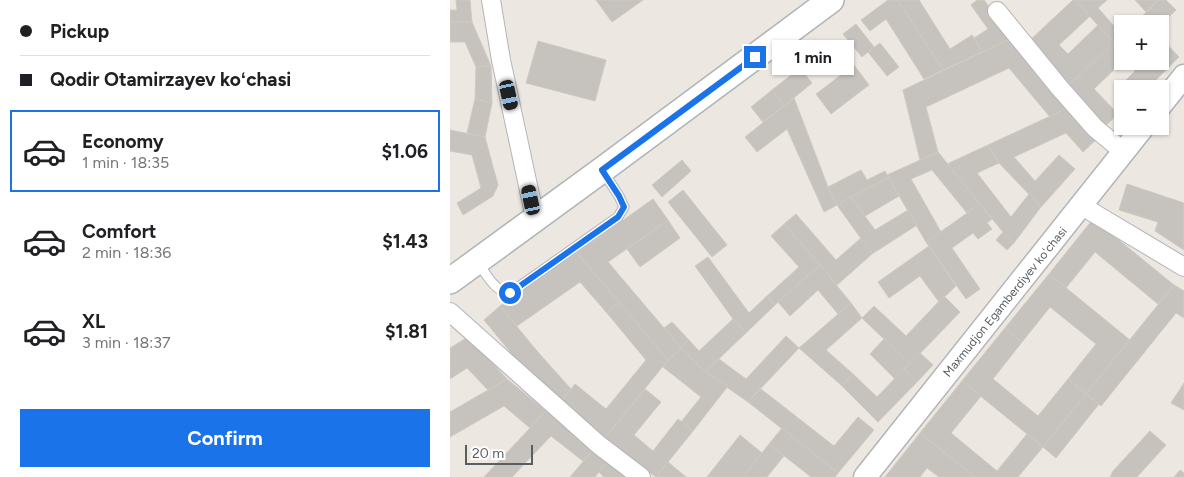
<!DOCTYPE html>
<meta charset="utf-8">
<style>
body{margin:0;font-family:Figtree,sans-serif;background:#f2f2f2;color:#202124;height:100vh;display:flex;flex-direction:column;font-size:19px;white-space:nowrap}
*{box-sizing:border-box;margin:0}
p{font-size:16px;color:#757577}
.icon{flex:none;width:28px;height:28px;fill:none;stroke:currentColor;stroke-width:2;stroke-linecap:round;stroke-linejoin:round}
.map{position:relative;flex:1;overflow:hidden}
.side{display:flex;flex-direction:column;background:#fff;width:450px}
.side>*{flex:none}
.guide{display:grid;align-content:center;height:110px;padding:0 20px;background:#fff}
.tools{position:absolute;left:664px;top:15px;display:grid;gap:10px}
.tools a{display:grid;place-items:center;width:55px;height:55px;border-radius:0px;background:#fff;box-shadow:0 1px 4px #0004;font-size:25px}
.scale{position:absolute;left:15px;bottom:12px;width:68px;box-sizing:border-box;padding-left:5px;border:2px solid #595e61;border-top:0;font-size:14px;line-height:18px;white-space:nowrap;color:#595e61;-webkit-text-stroke:4px #fff;paint-order:stroke}
.end{position:absolute;width:22px;height:22px;margin:-11px;border:6px solid #1a73e8;background:#fff;box-shadow:0 0 0 2px #fff}
.from{border-radius:50%}
.bubble{position:absolute;height:35px;border-radius:0px;background:#fff;box-shadow:0 1px 4px #0004;font-size:16px;font-weight:700;line-height:35px;text-align:center}
.car{position:absolute;width:15px;height:30px;margin:-15px -8px;border-radius:6px;box-shadow:0 0 4px 1px #0007;background:linear-gradient(#222 24%,#8ab4d8 0 40%,#222 0 76%,#8ab4d8 0 86%,#222 0)}
.guide b{display:flex;align-items:center;gap:18px;height:48px;font-size:19px}
.guide b+b{border-top:1px solid #e0e0e0}
.guide i{width:12px;height:12px;background:#202124}
ul{padding:0;list-style:none}
li{display:flex;align-items:center;gap:15px;height:82px;margin:0 10px 8px;padding:0 10px;border:2px solid transparent;border-radius:0px}
li div{flex:1}
li b{display:block;font-size:19px}
li em{font-style:normal;font-weight:700}
li.selected{border-color:#1a73e8}
li>.icon{width:45px;height:45px;stroke-width:1.5}
.primary-button{display:flex;gap:10px;margin-top:auto;padding:10px 20px}
.primary-button a{flex:1;height:58px;border-radius:0px;background:#1a73e8;color:#fff;font-size:20px;font-weight:700;line-height:58px;text-align:center}
main{display:flex;flex:1;min-height:0}
.map>svg:first-child{display:block}
</style>
<main>
<section class="side">
<div class="guide">
<b><i class="from"></i>Pickup</b>
<b><i></i>Qodir Otamirzayev koʻchasi</b>
</div>
<ul>
<li class="selected"><svg class="icon" aria-label="car" viewBox="0 0 24 24"><path d="M5 17H2v-5l4-1 3-4h7l3 4 3 1v5h-3M9 17h6M6 11h13"/><circle cx="7" cy="17" r="2"/><circle cx="17" cy="17" r="2"/></svg><div><b>Economy</b><p>1 min · 18:35</p></div><em>$1.06</em></li>
<li><svg class="icon" aria-label="car" viewBox="0 0 24 24"><path d="M5 17H2v-5l4-1 3-4h7l3 4 3 1v5h-3M9 17h6M6 11h13"/><circle cx="7" cy="17" r="2"/><circle cx="17" cy="17" r="2"/></svg><div><b>Comfort</b><p>2 min · 18:36</p></div><em>$1.43</em></li>
<li><svg class="icon" aria-label="car" viewBox="0 0 24 24"><path d="M5 17H2v-5l4-1 3-4h7l3 4 3 1v5h-3M9 17h6M6 11h13"/><circle cx="7" cy="17" r="2"/><circle cx="17" cy="17" r="2"/></svg><div><b>XL</b><p>3 min · 18:37</p></div><em>$1.81</em></li>
</ul>
<div class="primary-button"><a>Confirm</a></div>
</section>
<div class="map">
<svg width="734" height="477" viewBox="0 0 734 477">
<rect width="100%" height="100%" fill="#ece8e1"/>
<g fill="#c6c3be" stroke="#d0c9bf">
<polygon points="6,0 20,0 22,22 0,22 0,10 7,10"/>
<polygon points="146,0 193,0 162,22"/>
<polygon points="438,0 448,0 493,70 474,79 436,19 420,31 411,20"/>
<polygon points="448,0 469,0 500,49 522,35 532,52 493,70"/>
<polygon points="527,0 534,0 562,38 532,52 524,38 538,29 521,5"/>
<polygon points="623,0 625,0 640,16 609,45 618,54 648,25 664,43 614,90 578,42"/>
<polygon points="625,0 657,0 648,8 672,35 664,43"/>
<polygon points="685,0 709,0 696,12"/>
<polygon points="709,0 716,0 726,10 710,25 710,24 684,24"/>
<polygon points="0,22 22,22 41,66 26,67 15,42 0,42"/>
<polygon points="406,24 424,47 412,57 393,34"/>
<polygon points="672,35 673,61 644,89 668,114 651,130 614,90"/>
<polygon points="710,37 729,57 714,72 704,61 710,61"/>
<polygon points="562,38 620,107 600,117 559,68 476,107 488,152 470,160 453,90"/>
<polygon points="88,41 156,60 145,101 76,83"/>
<polygon points="430,43 449,67 437,76 418,52"/>
<polygon points="383,44 392,56 380,65 371,54"/>
<polygon points="676,61 704,61 714,72 697,89 681,89 674,82 685,71"/>
<polygon points="404,65 419,85 381,114 366,94"/>
<polygon points="41,66 42,103 25,99 26,67"/>
<polygon points="350,68 362,83 334,106 322,90"/>
<polygon points="322,90 334,106 313,122 301,107"/>
<polygon points="344,98 378,187 387,205 374,212 337,129 307,152 295,137"/>
<polygon points="25,99 42,103 35,137 17,133"/>
<polygon points="620,107 649,137 633,152 616,133 564,157 585,181 609,155 625,169 591,207 549,163 538,145"/>
<polygon points="0,130 35,137 48,185 43,196 13,215 7,203 31,188 22,155 0,151"/>
<polygon points="538,145 549,163 527,173 561,217 579,194 591,207 564,243 553,232 497,164"/>
<polygon points="488,152 530,204 517,213 482,170 461,179 491,232 476,242 437,175"/>
<polygon points="232,160 241,171 212,197 202,185"/>
<polygon points="411,170 417,180 435,171 439,178 387,205 378,187"/>
<polygon points="439,178 449,196 415,216 401,197"/>
<polygon points="677,184 734,203 734,250 705,231 708,222 669,210"/>
<polygon points="233,190 277,245 262,257 218,202"/>
<polygon points="401,197 425,230 458,210 467,225 422,254 387,205"/>
<polygon points="203,199 218,220 158,262 231,348 218,360 127,253"/>
<polygon points="530,204 542,219 537,223 542,229 528,239 523,233 502,248 530,289 516,299 476,242"/>
<polygon points="346,214 386,260 411,238 422,254 387,285 334,224"/>
<polygon points="643,219 724,285 708,304 645,252 616,288 599,274"/>
<polygon points="218,220 230,238 190,267 177,249"/>
<polygon points="334,224 370,265 325,305 317,296 349,267 321,236"/>
<polygon points="553,232 564,243 557,250 546,240"/>
<polygon points="479,246 506,286 489,302 470,276 439,298 428,282"/>
<polygon points="127,253 169,302 157,313 130,282 67,326 50,306"/>
<polygon points="258,257 299,313 317,296 325,305 296,333 283,319 245,266"/>
<polygon points="370,265 401,303 388,314 368,290 340,316 328,302"/>
<polygon points="599,274 680,340 636,394 618,379 646,344 600,307 572,342 555,328"/>
<polygon points="724,285 734,291 734,318 726,313 651,406 636,394"/>
<polygon points="494,296 510,312 460,364 412,318 424,306 456,336"/>
<polygon points="169,302 218,360 154,439 109,404 125,384 156,409 196,360 157,313"/>
<polygon points="401,303 412,318 376,350 403,374 392,386 349,348"/>
<polygon points="50,306 87,351 121,389 109,404 70,364 34,320"/>
<polygon points="283,319 296,333 255,372 231,348 238,339 249,351"/>
<polygon points="222,322 238,339 231,348 214,328"/>
<polygon points="555,328 572,342 543,379 588,416 618,379 636,394 593,447 512,381"/>
<polygon points="336,336 349,348 298,402 255,372 269,359 296,379"/>
<polygon points="18,337 57,379 38,390 17,368 0,379 0,348"/>
<polygon points="434,339 460,364 445,379 420,354"/>
<polygon points="231,348 255,372 278,386 243,431 231,422 251,397 213,367 218,360"/>
<polygon points="470,353 483,365 467,382 454,369"/>
<polygon points="454,369 467,382 428,422 392,386 403,374 427,397"/>
<polygon points="57,379 96,411 80,428 54,406 0,437 0,412"/>
<polygon points="512,381 531,396 501,433 547,471 577,434 593,447 568,477 525,477 470,433"/>
<polygon points="734,383 734,410 721,403"/>
<polygon points="195,389 211,402 184,435 203,451 228,419 243,431 206,477 154,439"/>
<polygon points="311,389 384,446 408,417 424,430 388,473 298,402"/>
<polygon points="636,394 649,404 606,458 593,447"/>
<polygon points="96,411 143,450 133,461 101,436 62,477 34,477"/>
<polygon points="332,428 388,473 385,477 361,477 319,444"/>
<polygon points="700,431 716,445 687,477 660,477 663,471"/>
<polygon points="470,433 525,477 489,477 477,468 470,477 435,477"/>
<polygon points="290,435 312,453 293,477 257,477"/>
<polygon points="319,444 334,456 317,477 293,477"/>
<polygon points="143,450 157,462 145,477 120,477"/>
<polygon points="160,458 183,477 154,477 149,472"/>
<polygon points="218,462 236,477 206,477"/>
<polygon points="730,470 734,473 734,477 724,477"/>
</g>
<g fill="none" stroke-linecap="round" stroke-linejoin="round">
<g stroke="#b2b4b8" stroke-width="11">
<path id="service" d="M28,263C37,275 45,292 60,293L168,217L174,207L169,196L152,170"/>
</g>
<g stroke="#b2b4b8" stroke-width="20">
<g id="minor">
<polyline points="41,0 51,60 85,218"/>
<polyline points="547,11 609,87 645,128 674,152"/>
<polyline points="632,206 734,267"/>
<polyline points="0,312 149,445 191,477"/>
</g>
</g>
<g stroke="#b2b4b8" stroke-width="25">
<g id="tertiary">
<polyline points="710,106 734,76"/>
<polyline points="415,477 694,126"/>
</g>
</g>
<g stroke="#b0b5b8" stroke-width="28">
<polyline id="secondary" points="0,281 152,170 381,0"/>
</g>
<use href="#service" stroke="#fff" stroke-width="9"/>
<use href="#minor" stroke="#fff" stroke-width="18"/>
<use href="#tertiary" stroke="#fff" stroke-width="22"/>
<use href="#secondary" stroke="#fff" stroke-width="25"/>
</g>
<g fill="none" stroke-linecap="round" stroke-linejoin="round">
<polyline stroke="#1a73e8" stroke-width="6" points="60,293 168,217 174,207 169,196 152,170 305,57"/>
</g>
<g text-anchor="middle" dominant-baseline="central" stroke-width="4" stroke-linejoin="round" paint-order="stroke">
<g font-size="12" fill="#595e61" stroke="#fff">
<text transform="translate(555 302) rotate(-51)">Maxmudjon Egamberdiyev koʻchasi</text>
</g>
</g>
</svg>
<div class="tools">
<a>+</a>
<a>−</a>
</div>
<div class="scale">20 m</div>
<i class="end from" style="left:60px;top:293px"></i>
<i class="end" style="left:305px;top:57px"></i>
<div class="bubble" style="left:322px;top:40px;width:82px">1 min</div>
<i class="car" style="left:59px;top:95px;rotate:168deg"></i>
<i class="car" style="left:81px;top:200px;rotate:348deg"></i>
</div>
</main>
